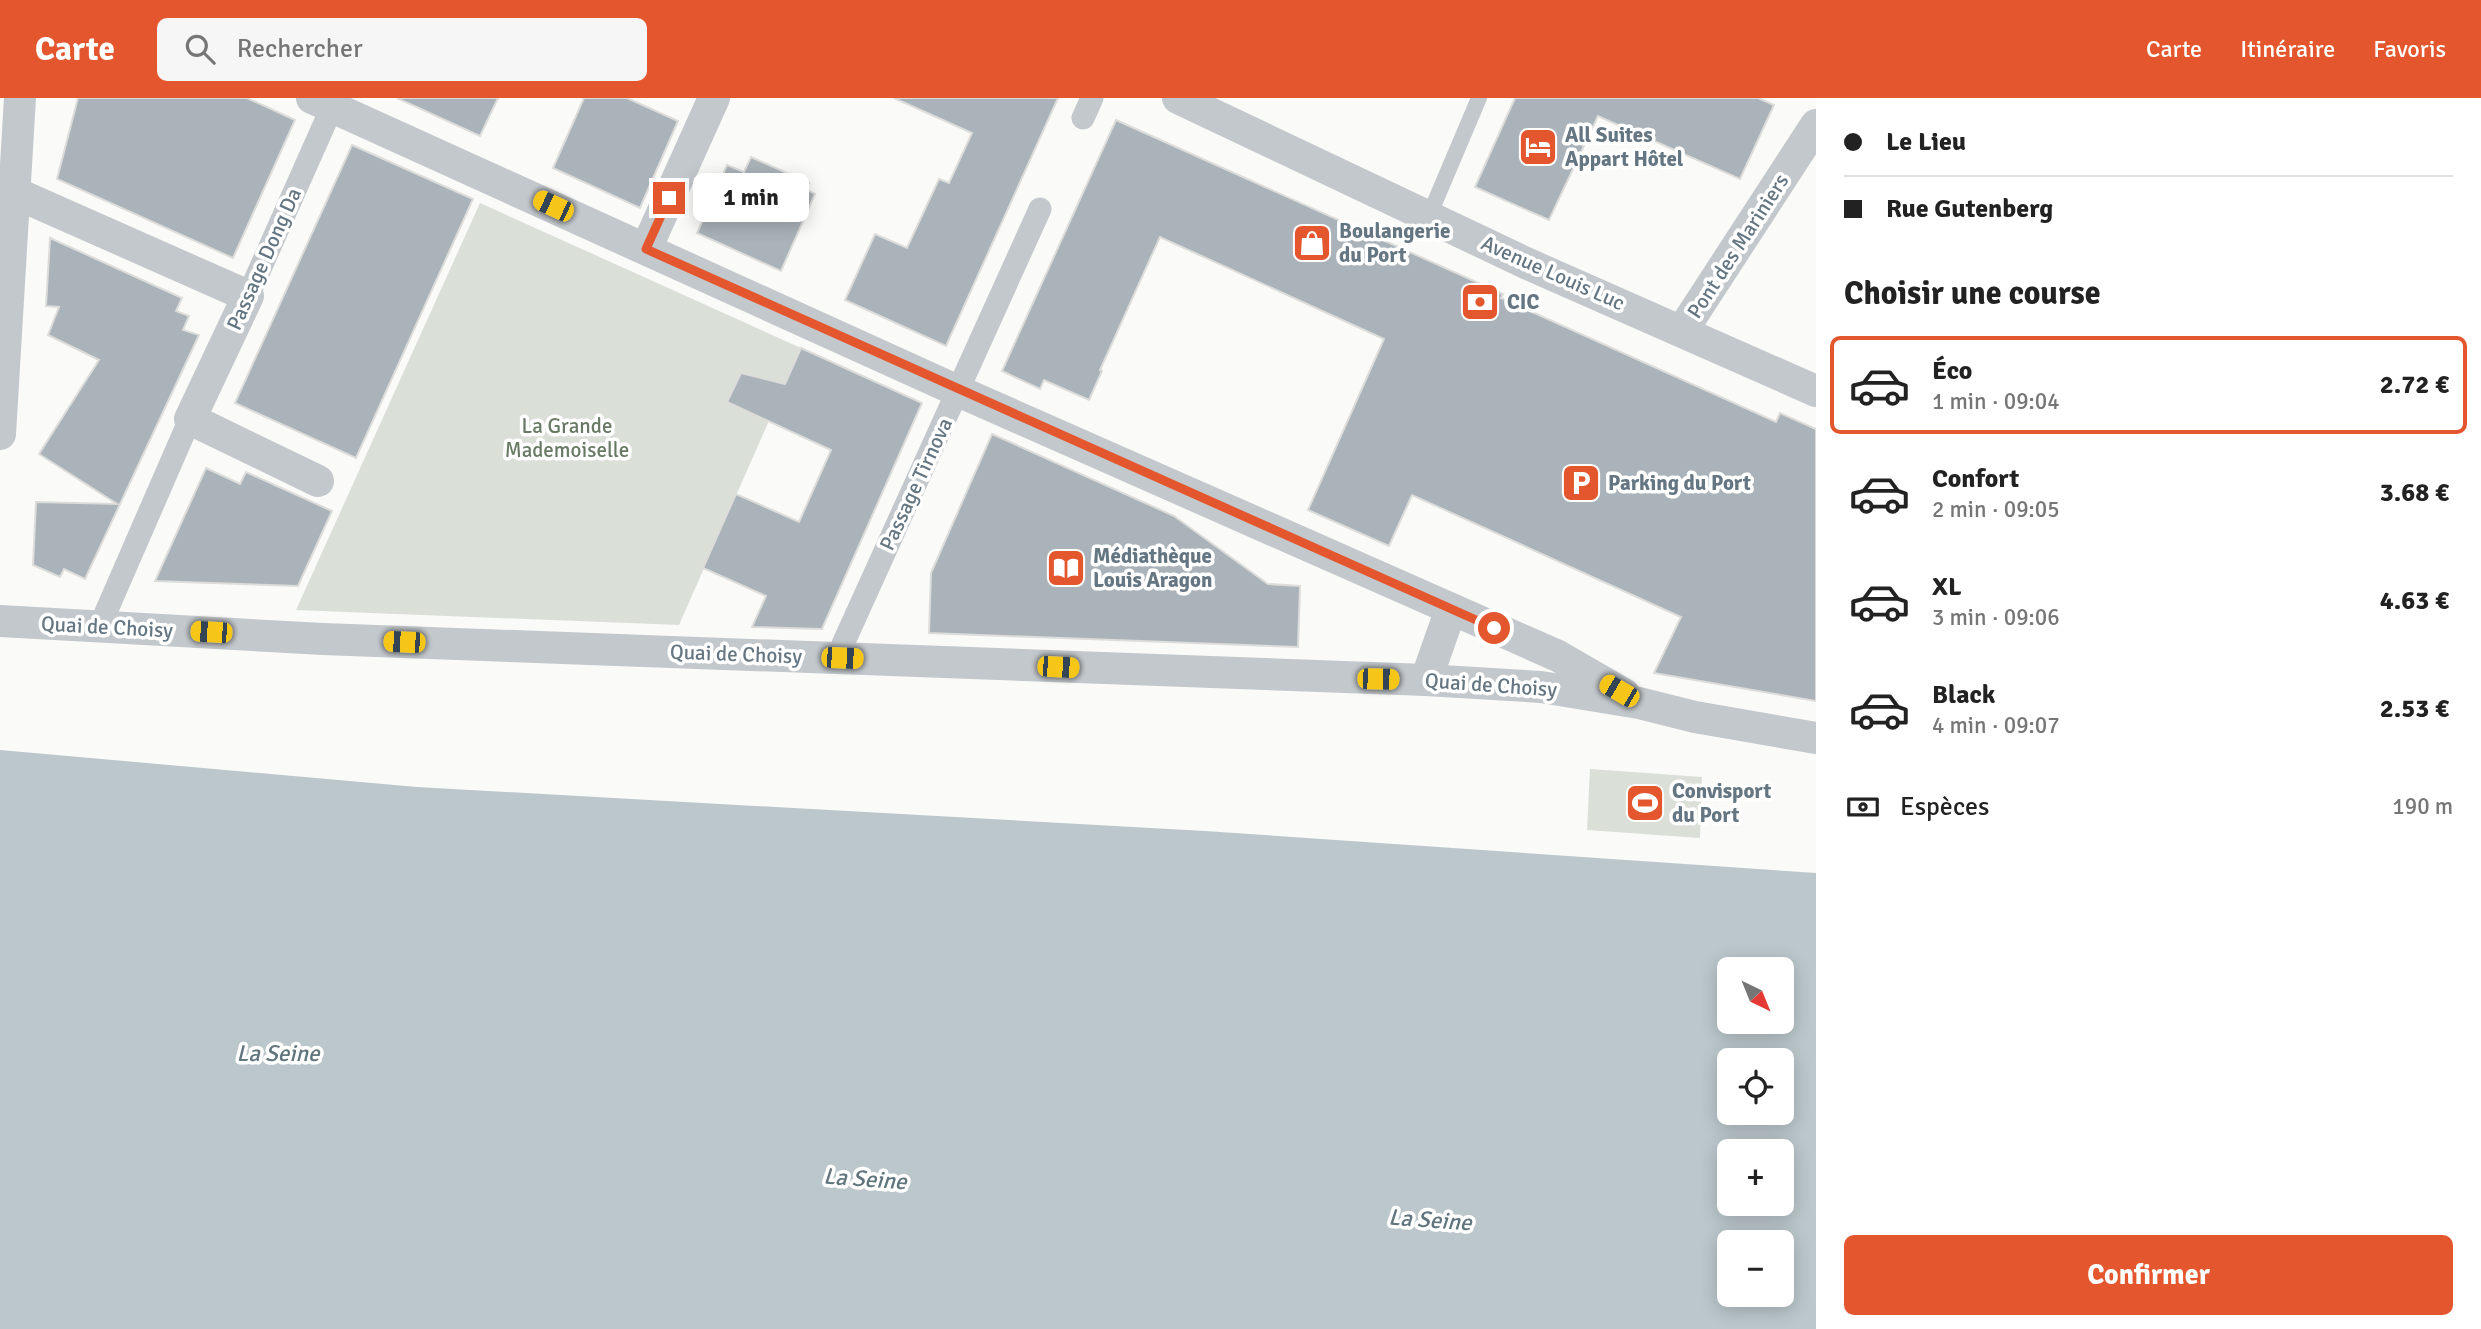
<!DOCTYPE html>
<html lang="fr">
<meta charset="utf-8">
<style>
body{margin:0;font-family:Signika,sans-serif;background:#f6f6f6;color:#222;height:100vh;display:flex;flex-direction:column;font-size:26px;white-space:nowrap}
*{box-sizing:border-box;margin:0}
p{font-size:23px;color:#767676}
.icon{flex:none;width:38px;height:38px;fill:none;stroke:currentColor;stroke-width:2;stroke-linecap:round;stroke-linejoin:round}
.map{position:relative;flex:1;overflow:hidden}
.details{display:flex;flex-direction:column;background:#fff;width:665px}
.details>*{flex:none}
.banner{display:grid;align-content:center;height:154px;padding:0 28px;background:#fff}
.needle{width:46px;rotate:137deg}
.controls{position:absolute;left:1717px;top:859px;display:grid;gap:14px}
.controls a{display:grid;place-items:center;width:77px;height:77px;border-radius:10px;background:#fff;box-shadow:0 4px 18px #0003;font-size:35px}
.end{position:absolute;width:32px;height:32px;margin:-16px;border:9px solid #e4572e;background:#fff;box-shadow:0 0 0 4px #fff}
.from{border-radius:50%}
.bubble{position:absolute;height:49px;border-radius:10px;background:#fff;box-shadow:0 4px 18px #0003;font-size:23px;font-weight:800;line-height:49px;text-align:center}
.car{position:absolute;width:21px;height:42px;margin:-21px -10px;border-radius:9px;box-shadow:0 0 5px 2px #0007;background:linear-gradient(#f5c518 24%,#345 0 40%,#f5c518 0 76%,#345 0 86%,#f5c518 0)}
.banner b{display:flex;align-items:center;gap:24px;height:66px;font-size:26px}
.banner b+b{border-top:2px solid #e0e0e0}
.banner i{width:18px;height:18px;background:#222}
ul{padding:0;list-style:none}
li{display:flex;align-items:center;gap:21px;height:98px;margin:0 14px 10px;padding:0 14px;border:4px solid transparent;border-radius:10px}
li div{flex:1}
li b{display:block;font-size:26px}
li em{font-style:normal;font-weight:800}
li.selected{border-color:#e4572e}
li>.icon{width:63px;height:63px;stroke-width:1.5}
h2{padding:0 28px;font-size:32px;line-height:84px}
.pay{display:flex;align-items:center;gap:18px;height:77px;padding:0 28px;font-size:26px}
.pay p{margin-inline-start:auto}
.primary-button{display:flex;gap:14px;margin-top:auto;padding:14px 28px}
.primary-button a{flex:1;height:80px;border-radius:10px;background:#e4572e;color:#fff;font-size:28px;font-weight:800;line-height:80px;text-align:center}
header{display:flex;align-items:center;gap:42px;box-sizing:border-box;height:98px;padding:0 35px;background:#e4572e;color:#fff}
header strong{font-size:33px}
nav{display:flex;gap:38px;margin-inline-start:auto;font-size:24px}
.search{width:490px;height:63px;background:#f6f6f6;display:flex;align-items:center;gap:18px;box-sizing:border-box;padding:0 24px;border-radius:10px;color:#767676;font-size:26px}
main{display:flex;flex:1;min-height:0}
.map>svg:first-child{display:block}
</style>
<header>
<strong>Carte</strong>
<div class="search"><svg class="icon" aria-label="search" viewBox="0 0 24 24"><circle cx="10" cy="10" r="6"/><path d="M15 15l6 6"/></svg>Rechercher</div>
<nav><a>Carte</a><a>Itinéraire</a><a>Favoris</a></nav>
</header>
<main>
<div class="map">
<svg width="1816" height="1231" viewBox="0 0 1816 1231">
<rect width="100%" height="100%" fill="#fafaf8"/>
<g fill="#dadfd7">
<polygon points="480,105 801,250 679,527 296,512"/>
<polygon points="1590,671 1702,679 1700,740 1587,732"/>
</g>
<path fill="#bbc7cb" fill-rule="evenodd" d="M0,652L417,689L1205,733L1816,775V1231H0ZM1729,872H1782V924H1729ZM1729,962H1782V1015H1729ZM1729,1054H1782V1106H1729ZM1729,1144H1782V1197H1729Z"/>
<g fill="#aab3b9" stroke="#dcdcda" stroke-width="2">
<polygon points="78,0 247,0 295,22 233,160 57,81"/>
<polygon points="397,0 498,0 480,38"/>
<polygon points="584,0 627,0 678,23 640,110 553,70"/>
<polygon points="894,0 1058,0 946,248 845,202 875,136 907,150 939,81 949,85 972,35"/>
<polygon points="1515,0 1758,0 1774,7 1740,81 1598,18 1549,122 1475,89"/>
<polygon points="1116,22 1503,196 1501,200 1776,324 1780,315 1816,331 1816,603 1654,575 1681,519 1412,397 1389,448 1308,412 1384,241 1160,139 1100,272 1102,273 1089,302 1044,282 1040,291 1002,273"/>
<polygon points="352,47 473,101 356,360 235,305"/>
<polygon points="751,59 809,85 806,91 815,96 781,173 697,135 727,67 744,74"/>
<polygon points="50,140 182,200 176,213 189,218 183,232 199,237 85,481 64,471 60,479 33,467 36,404 117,406 39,356 99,262 48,237 59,209 46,208"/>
<polygon points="801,250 922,305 822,531 752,529 766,498 703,470 736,396 799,424 831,352 727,304 741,275 785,286"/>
<polygon points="992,336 1174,418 1268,486 1300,488 1298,549 929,535 931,475"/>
<polygon points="206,370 240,386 246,374 332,413 298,488 155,483"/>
</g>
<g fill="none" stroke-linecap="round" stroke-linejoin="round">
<polyline stroke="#c3c8cc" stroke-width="16" points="1429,118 1479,0"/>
<g stroke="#c3c8cc" stroke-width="23">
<polyline points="1083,20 1092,0"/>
<polyline points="248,198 336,0"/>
<polyline points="106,514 190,321"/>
<polyline points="843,546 1040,111"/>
</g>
<g stroke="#c3c8cc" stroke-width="32">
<polyline points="312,0 958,293 1558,558 1624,596"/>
<polyline points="1178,0 1528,166 1816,293"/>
<polyline points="13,94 248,198 190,321 318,383"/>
<polyline points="646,151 714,0"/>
<polyline points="1682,233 1816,27"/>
<polyline points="0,336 20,0"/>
<polyline points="0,523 323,541 1426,582 1541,589 1639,605 1695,619 1816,640"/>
<polyline points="1426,582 1451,511"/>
</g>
</g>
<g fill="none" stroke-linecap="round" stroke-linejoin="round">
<polyline stroke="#e4572e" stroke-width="9" points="669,100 646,151 1494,530"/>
</g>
<defs>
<g id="hotel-square" transform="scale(2.0125)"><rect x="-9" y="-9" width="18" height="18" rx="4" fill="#e4572e" stroke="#fff"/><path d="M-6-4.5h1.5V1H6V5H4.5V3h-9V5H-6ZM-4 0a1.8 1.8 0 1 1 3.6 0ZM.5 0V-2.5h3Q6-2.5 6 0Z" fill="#fff"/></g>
<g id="shop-square" transform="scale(2.0125)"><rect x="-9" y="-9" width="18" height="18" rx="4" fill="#e4572e" stroke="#fff"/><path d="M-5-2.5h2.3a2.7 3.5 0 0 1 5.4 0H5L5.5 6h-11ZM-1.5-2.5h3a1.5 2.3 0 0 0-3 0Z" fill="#fff"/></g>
<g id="bank-square" transform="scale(2.0125)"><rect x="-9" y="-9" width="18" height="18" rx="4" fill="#e4572e" stroke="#fff"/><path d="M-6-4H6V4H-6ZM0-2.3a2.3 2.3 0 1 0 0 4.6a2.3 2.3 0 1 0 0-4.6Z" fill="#fff"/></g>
<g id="parking-square" transform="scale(2.0125)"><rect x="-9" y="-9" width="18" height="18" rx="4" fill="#e4572e" stroke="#fff"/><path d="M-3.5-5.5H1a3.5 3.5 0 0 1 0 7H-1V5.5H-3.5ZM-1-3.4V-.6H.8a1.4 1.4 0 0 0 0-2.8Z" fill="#fff"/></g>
<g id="library-square" transform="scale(2.0125)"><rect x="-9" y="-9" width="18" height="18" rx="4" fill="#e4572e" stroke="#fff"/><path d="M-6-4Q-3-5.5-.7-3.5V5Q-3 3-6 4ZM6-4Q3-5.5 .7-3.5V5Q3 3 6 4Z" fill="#fff"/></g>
<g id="stadium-square" transform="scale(2.0125)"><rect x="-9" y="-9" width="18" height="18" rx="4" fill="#e4572e" stroke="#fff"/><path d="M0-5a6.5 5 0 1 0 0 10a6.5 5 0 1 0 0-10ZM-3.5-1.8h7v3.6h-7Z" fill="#fff"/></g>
</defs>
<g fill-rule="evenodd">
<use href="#hotel-square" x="1538" y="49"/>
<use href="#shop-square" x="1312" y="145"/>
<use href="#bank-square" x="1480" y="204"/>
<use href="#parking-square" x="1581" y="385"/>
<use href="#library-square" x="1066" y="470"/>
<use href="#stadium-square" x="1645" y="705"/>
</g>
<g text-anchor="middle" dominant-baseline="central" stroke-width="7" stroke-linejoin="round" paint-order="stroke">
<g font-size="21" font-weight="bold" fill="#657683" stroke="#fff" text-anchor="start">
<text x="1565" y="37">All Suites<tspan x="1565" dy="24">Appart Hôtel</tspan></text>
<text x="1339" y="133">Boulangerie<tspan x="1339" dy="24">du Port</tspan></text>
<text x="1507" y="204">CIC</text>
<text x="1608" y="385">Parking du Port</text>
<text x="1093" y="458">Médiathèque<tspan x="1093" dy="24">Louis Aragon</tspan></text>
<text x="1672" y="693">Convisport<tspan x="1672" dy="24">du Port</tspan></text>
</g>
<g font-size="21" fill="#657683" stroke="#fff">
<text transform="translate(1738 148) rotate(-57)">Pont des Mariniers</text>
<text transform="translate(264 161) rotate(-66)">Passage Dong Da</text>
<text transform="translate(1553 175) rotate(24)">Avenue Louis Luc</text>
<text transform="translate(916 386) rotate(-65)">Passage Tirnova</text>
<text transform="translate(107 529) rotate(3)">Quai de Choisy</text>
<text transform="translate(736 556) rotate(2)">Quai de Choisy</text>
<text transform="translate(1491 587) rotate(4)">Quai de Choisy</text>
</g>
<g font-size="21" fill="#687a64" stroke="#fff">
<text x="567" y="328">La Grande<tspan x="567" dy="24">Mademoiselle</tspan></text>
</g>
<g font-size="23" font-style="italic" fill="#60757c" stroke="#fff">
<text x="278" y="955">La Seine</text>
<text transform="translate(865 1081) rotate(4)">La Seine</text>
<text transform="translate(1430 1122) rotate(4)">La Seine</text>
</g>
</g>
</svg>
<div class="controls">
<a><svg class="needle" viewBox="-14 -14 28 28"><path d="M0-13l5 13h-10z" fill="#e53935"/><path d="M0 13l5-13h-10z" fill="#767676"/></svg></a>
<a><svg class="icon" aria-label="locate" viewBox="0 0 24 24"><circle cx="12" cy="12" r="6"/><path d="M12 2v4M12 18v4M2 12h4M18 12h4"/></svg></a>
<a>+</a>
<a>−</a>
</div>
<i class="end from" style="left:1494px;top:530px"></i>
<i class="end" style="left:669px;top:100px"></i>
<div class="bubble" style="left:693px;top:75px;width:116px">1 min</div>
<i class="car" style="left:553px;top:108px;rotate:295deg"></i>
<i class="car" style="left:211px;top:534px;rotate:273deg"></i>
<i class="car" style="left:404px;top:544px;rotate:272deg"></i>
<i class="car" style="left:842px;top:560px;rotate:92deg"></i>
<i class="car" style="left:1058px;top:569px;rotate:93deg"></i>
<i class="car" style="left:1378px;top:581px;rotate:91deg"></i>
<i class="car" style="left:1619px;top:593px;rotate:300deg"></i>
</div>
<section class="details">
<div class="banner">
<b><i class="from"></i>Le Lieu</b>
<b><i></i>Rue Gutenberg</b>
</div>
<h2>Choisir une course</h2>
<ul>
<li class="selected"><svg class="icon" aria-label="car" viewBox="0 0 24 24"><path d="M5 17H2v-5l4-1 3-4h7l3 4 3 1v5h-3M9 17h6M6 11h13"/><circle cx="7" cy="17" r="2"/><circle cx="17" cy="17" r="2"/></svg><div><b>Éco</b><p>1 min · 09:04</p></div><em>2.72 €</em></li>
<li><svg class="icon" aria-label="car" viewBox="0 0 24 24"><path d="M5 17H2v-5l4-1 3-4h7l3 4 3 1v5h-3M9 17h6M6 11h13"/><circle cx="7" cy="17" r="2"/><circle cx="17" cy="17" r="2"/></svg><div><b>Confort</b><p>2 min · 09:05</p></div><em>3.68 €</em></li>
<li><svg class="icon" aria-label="car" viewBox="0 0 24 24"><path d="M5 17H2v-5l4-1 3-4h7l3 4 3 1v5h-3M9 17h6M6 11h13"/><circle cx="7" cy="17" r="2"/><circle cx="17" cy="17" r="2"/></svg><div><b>XL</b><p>3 min · 09:06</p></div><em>4.63 €</em></li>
<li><svg class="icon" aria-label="car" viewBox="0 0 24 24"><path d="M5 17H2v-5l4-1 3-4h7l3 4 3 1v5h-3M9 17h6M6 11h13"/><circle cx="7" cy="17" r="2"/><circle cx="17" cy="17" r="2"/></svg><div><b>Black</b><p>4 min · 09:07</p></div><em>2.53 €</em></li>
</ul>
<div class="pay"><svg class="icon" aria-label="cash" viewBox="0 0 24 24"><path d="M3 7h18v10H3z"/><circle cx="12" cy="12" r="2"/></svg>Espèces<p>190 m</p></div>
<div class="primary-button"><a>Confirmer</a></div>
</section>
</main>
